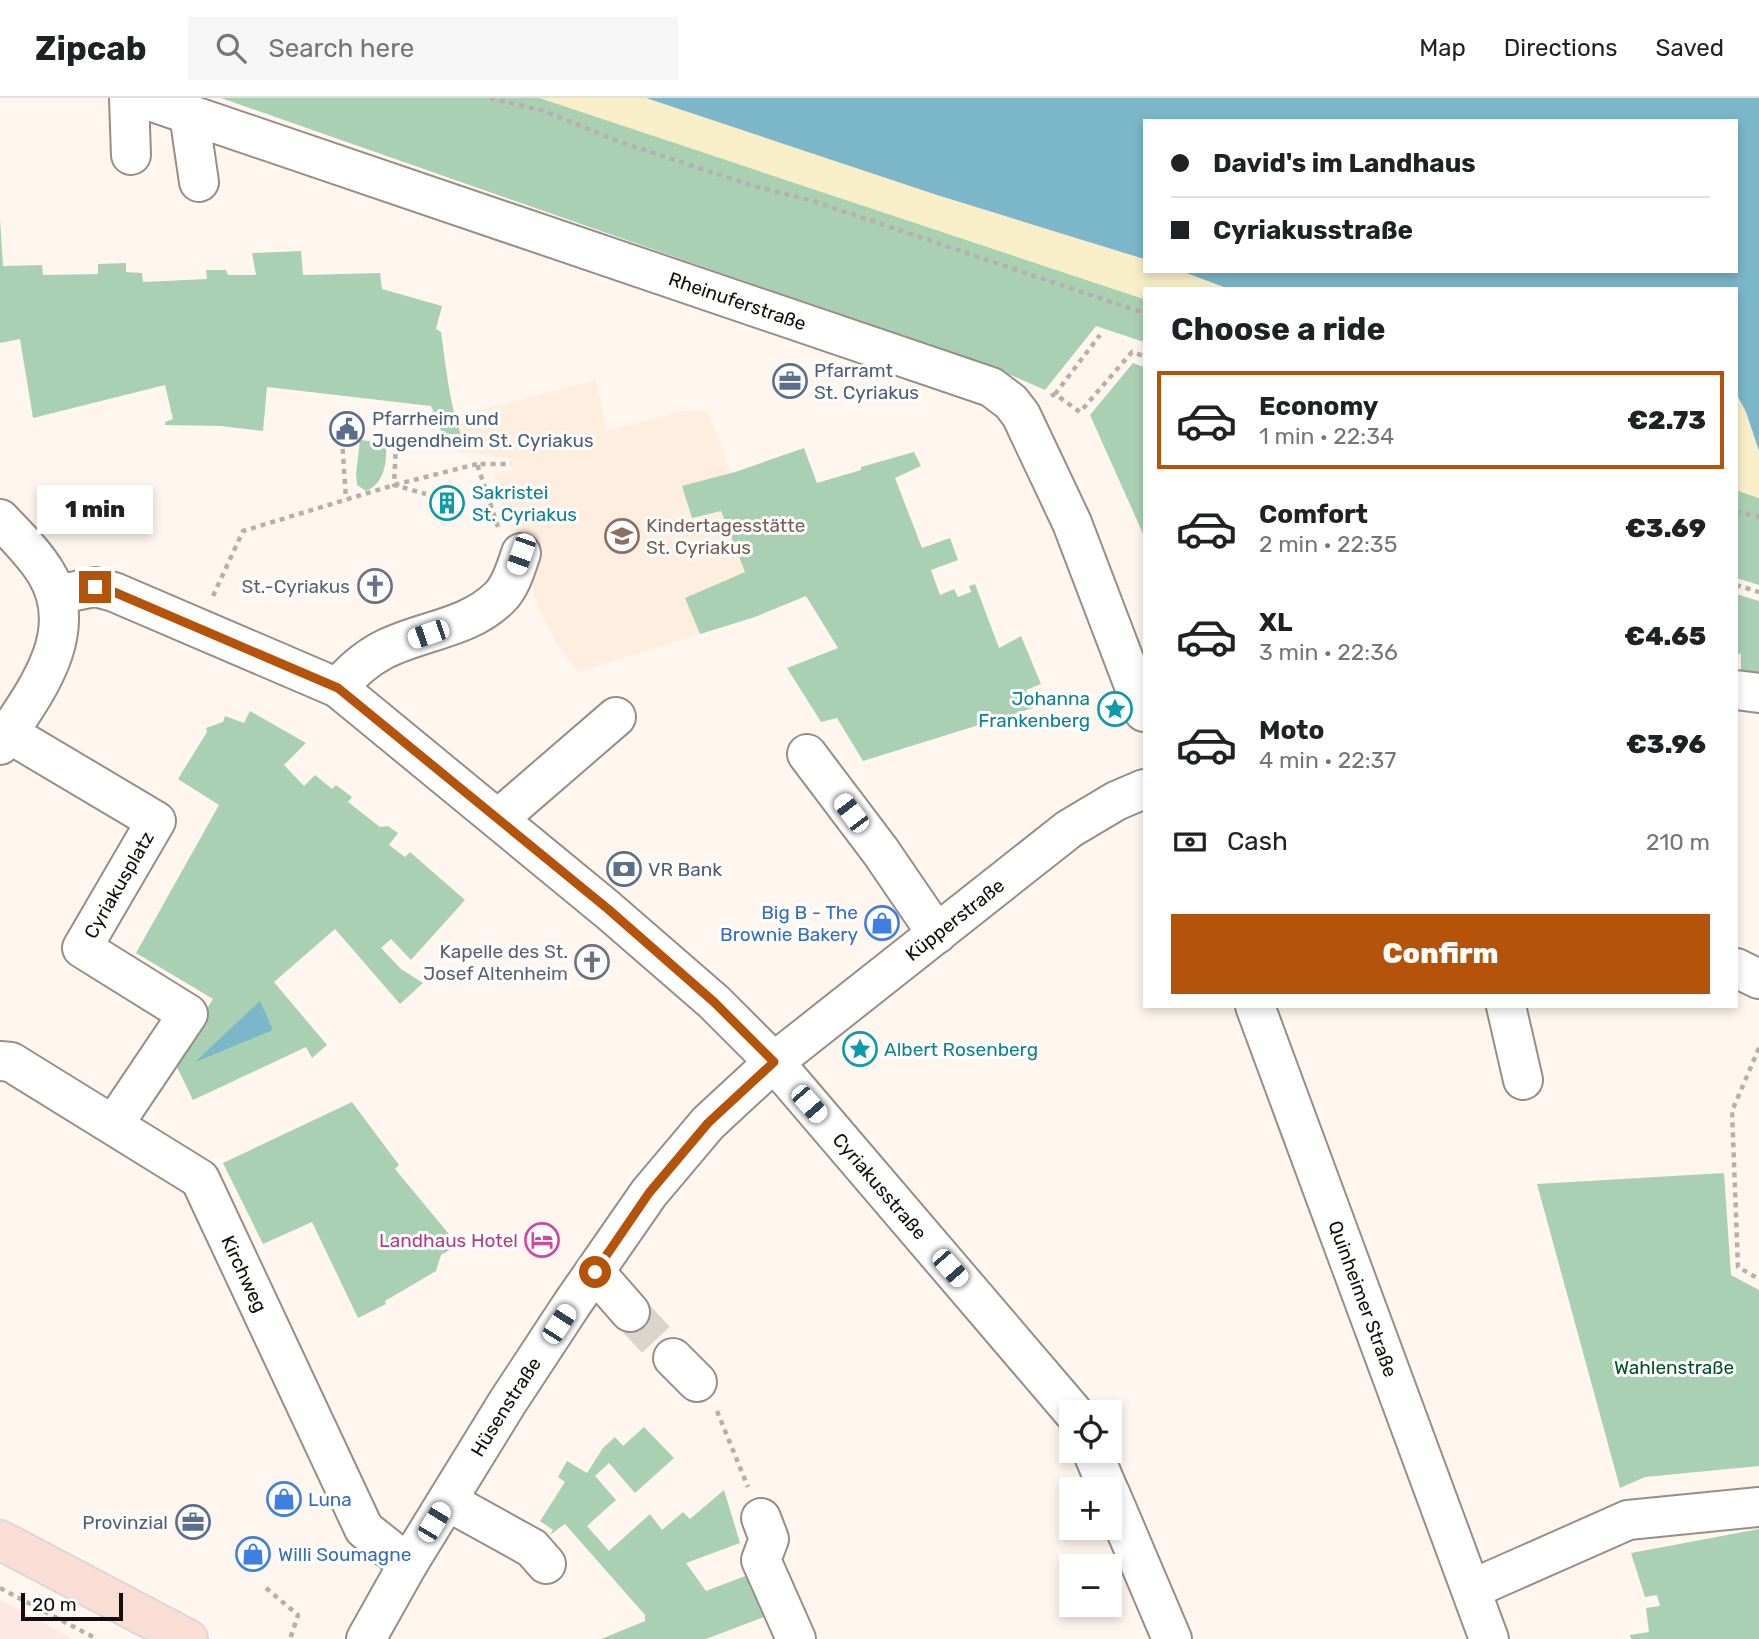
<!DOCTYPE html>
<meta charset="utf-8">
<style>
body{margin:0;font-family:Rubik,sans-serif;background:#f6f6f6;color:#202124;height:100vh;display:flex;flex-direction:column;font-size:26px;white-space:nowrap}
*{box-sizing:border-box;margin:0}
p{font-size:23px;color:#757577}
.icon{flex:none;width:38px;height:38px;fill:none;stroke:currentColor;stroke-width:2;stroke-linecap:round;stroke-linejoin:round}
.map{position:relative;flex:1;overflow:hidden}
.details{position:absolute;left:1143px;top:189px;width:595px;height:721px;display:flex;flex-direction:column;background:#fff;border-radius:0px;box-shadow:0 4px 10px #0003}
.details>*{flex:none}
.banner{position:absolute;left:1143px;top:21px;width:595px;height:154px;border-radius:0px;box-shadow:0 4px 10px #0003;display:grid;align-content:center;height:154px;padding:0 28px;background:#fff}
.tools{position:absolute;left:1059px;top:1302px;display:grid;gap:14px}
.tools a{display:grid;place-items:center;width:63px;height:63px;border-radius:0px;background:#fff;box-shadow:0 4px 10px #0003;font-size:35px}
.scale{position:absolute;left:21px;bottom:18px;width:102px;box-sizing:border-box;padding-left:7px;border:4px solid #120e0b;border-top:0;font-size:19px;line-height:24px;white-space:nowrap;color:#120e0b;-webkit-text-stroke:5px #fff;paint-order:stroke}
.end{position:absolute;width:32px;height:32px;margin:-16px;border:9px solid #b45309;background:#fff;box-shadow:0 0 0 4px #fff}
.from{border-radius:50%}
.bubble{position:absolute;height:49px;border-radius:0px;background:#fff;box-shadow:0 4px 10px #0003;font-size:23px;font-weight:800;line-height:49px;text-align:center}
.car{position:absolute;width:21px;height:42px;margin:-21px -10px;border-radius:9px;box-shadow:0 0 5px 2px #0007;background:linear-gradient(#fff 24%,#345 0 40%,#fff 0 76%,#345 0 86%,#fff 0)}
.banner b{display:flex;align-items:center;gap:24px;height:66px;font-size:26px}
.banner b+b{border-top:2px solid #e0e0e0}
.banner i{width:18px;height:18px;background:#202124}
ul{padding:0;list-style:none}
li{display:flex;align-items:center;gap:21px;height:98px;margin:0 14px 10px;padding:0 14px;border:4px solid transparent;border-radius:0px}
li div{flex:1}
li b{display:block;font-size:26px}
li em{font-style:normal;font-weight:800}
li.active{border-color:#b45309}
li>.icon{width:63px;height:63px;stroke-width:1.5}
h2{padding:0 28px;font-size:32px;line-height:84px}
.pay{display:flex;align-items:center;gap:18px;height:77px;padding:0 28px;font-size:26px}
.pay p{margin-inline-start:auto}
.cta{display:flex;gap:14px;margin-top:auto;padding:14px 28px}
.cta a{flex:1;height:80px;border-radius:0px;background:#b45309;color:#fff;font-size:28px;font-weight:800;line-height:80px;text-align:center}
header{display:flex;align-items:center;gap:42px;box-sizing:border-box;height:98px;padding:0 35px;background:#fff;border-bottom:2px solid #e0e0e0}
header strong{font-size:33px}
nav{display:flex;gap:38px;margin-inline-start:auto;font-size:24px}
.search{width:490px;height:63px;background:#f6f6f6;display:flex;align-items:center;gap:18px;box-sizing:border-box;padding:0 24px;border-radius:0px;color:#757577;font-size:26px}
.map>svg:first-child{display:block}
</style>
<header>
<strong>Zipcab</strong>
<div class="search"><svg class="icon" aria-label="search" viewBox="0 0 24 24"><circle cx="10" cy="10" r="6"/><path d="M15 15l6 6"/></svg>Search here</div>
<nav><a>Map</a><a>Directions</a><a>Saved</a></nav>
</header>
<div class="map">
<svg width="1759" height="1541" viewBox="0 0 1759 1541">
<rect width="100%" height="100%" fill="#fff7ef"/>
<polygon fill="#fee8e6" points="0,1502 73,1541 0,1541"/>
<polygon fill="#feeedf" points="596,282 607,333 683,313 708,313 731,375 682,389 721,412 746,475 755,519 578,574 557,546 537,507 531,479 504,415 494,376 513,372 509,360 458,354 461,337 454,319"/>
<g fill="#aad0b4">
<polygon points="221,0 540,0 1144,201 1144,244 1096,228 1045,292 1006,275"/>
<path d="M0,120L3,168L42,167L43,177L98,176V166L126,165V174L142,175L143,184L207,181L206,172H226L228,177H256L252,155L301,153L303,177L380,175L382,191L442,208L436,231L441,234C446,269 449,304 461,337L442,335L431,308L267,289L263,333L221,328L165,327V324L173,321L165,287L33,320L20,241L0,245Z"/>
<polygon points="1133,265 1144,269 1144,438 1090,317"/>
<path d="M360,342L386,345C387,363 385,385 366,393L357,387L356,376Z"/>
<polygon points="804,350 817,385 861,372 861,369 914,354 921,368 895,380 922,450 950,440 958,462 931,472 940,497 954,491 958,499 971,494 969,488 975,486 999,550 1021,538 1041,586 1026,592 1033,610 863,663 837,620 821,624 787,570 838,550 806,498 755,519 700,536 685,500 745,474 721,413 692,420 682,388 735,374"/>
<polygon points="1736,392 1759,400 1759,487 1736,480"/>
<polygon points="1736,496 1759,503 1759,581 1741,578 1741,556 1736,555"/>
<polygon points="250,613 306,645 284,667 304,688 315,677 332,691 336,687 352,699 348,704 380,729 388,728 398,735 389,747 405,759 410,754 465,802 411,862 391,841 381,850 401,871 423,885 400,906 335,831 274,884 327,947 312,960 306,949 193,1002 174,963 213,901 136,855 219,707 178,681 207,634 206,630 223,624 225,618 244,625"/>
<polygon points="352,1004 399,1067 395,1071 458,1147 441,1157 436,1173 385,1203 386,1206 358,1220 312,1124 263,1146 223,1065"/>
<polygon points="1724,1075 1731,1177 1759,1192 1759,1368 1645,1379 1620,1390 1537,1086"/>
<polygon points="644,1329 674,1360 635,1395 609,1365 595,1378 616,1402 587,1428 609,1453 650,1416 662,1432 683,1414 690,1421 724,1392 740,1445 686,1465 706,1493 753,1475 769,1517 706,1541 601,1541 645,1523 645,1517 565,1426 550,1437 553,1432 540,1423 565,1384 558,1379 567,1363 587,1375 603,1350 615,1339 623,1348"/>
<polygon points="1759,1431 1759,1541 1631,1541 1630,1537 1649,1534 1646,1510 1660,1508 1657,1497 1645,1499 1631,1455"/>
</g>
<g fill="#f8efc9">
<polygon points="540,0 646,0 937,97 1144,161 1144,173 1181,173 1229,191 1144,191 1144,201"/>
<polygon points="1736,295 1746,314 1759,353 1759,400 1736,392"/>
</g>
<g fill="#7bb6c9">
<polygon points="646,0 1759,0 1759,353 1746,314 1736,295 1736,191 1229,191 1181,173 1736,173 1736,23 1144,23 1144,161 937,97"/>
<polygon points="260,903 273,932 195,964"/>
</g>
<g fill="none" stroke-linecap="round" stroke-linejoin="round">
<polyline stroke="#dbd4cd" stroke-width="38" stroke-dasharray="38 19" stroke-linecap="butt" points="630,1214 673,1260"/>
<g stroke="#988e86" stroke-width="42">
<g id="minor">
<polyline points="129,0 131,57"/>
<path id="s1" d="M141,0L991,289L1011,304L1021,317L1072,425L1144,614"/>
<polyline points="189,16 199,84"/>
<path d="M0,421C16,438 34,455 46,475C83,536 33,597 0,647"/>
<path id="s2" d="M56,497L95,489L114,494L338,590L608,812L714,904L774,964L1073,1314"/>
<path d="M338,590C350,575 366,561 383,552C422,532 468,531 500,499C511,488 516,470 521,455"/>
<polyline points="1736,592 1759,595"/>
<polyline points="8,635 156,723 82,850 188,916 114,1026"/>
<polyline points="807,656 881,754 937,836"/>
<polyline points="498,721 616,619"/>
<polyline points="1736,870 1759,881"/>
<path id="s3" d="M1255,908L1489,1541"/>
<polyline points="1506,908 1523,982"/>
<path id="s4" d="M0,963L11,964L200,1081L364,1431L408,1466"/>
<polyline points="595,1174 630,1214"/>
<polyline points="673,1260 697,1284"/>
<polyline points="1092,1353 1108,1391"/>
<polyline points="1110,1395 1172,1541"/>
<polyline points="447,1403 532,1450 546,1466"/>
<polyline points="761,1420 769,1441 761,1462 796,1541"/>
<polyline points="1472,1491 1628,1422 1759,1409"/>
<path id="s5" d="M366,1541L408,1466L507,1305L572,1206L649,1095L708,1025L774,964L1069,731L1116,703L1144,691"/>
</g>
</g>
<g stroke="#d9d8d8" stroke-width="42">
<polyline id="major" points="0,1442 188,1541"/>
</g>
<g stroke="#b7b0aa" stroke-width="4.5" stroke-dasharray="5 5" stroke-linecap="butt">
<polyline points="490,0 544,13 620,44 754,88 813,103 1144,215"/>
<polyline points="1055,296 1100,237"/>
<polyline points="1051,298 1055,296 1080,314 1132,254 1144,258"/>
<polyline points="342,341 346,401"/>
<polyline points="396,346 394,387 426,396"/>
<polyline points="1736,413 1759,419"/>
<polyline points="498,429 477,366 511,366"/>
<polyline points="1736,487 1759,494"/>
<polyline points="213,498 243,433 394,387 477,366"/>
<polyline points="1759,950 1732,1013 1738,1169 1759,1181"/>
<polyline points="717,1313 748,1389"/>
<polyline points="0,1490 97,1541"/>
<polyline points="266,1490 298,1517 290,1541"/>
</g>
<use href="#minor" stroke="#fff" stroke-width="38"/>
<use href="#major" stroke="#faddd5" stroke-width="38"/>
</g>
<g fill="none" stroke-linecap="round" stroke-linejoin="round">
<polyline stroke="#b45309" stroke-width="9" points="95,489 114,494 338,590 608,811 714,904 774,964 708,1025 649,1095 595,1174"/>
</g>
<defs>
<g id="office-ring" transform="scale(1.75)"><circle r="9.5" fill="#fff" stroke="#5c6f8a" stroke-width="1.5"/><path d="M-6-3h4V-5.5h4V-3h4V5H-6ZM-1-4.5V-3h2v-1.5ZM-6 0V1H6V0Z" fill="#5c6f8a"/></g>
<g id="civic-ring" transform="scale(1.75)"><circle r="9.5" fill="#fff" stroke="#5c6f8a" stroke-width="1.5"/><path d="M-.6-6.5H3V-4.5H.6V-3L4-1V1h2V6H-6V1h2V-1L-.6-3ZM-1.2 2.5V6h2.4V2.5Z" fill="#5c6f8a"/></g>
<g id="building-ring" transform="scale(1.75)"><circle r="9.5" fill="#fff" stroke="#0f9aa8" stroke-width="1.5"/><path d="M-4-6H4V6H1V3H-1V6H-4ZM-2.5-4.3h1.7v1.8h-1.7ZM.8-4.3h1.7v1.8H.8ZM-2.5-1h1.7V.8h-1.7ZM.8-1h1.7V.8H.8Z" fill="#0f9aa8"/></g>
<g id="school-ring" transform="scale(1.75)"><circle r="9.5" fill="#fff" stroke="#8d6e63" stroke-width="1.5"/><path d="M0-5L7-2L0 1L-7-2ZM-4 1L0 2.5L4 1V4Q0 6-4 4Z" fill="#8d6e63"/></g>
<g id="church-ring" transform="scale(1.75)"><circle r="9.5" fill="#fff" stroke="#6b7280" stroke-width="1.5"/><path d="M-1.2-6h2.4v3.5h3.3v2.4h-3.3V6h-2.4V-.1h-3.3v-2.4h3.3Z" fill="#6b7280"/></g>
<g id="sight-ring" transform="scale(1.75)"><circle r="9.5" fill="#fff" stroke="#0f9aa8" stroke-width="1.5"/><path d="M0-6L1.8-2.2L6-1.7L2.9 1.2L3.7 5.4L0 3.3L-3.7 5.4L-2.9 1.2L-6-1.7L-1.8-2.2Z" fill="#0f9aa8"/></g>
<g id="bank-ring" transform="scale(1.75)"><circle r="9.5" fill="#fff" stroke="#5c6f8a" stroke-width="1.5"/><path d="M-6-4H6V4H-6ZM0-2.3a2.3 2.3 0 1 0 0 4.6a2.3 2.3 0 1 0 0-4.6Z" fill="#5c6f8a"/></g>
<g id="shop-ring" transform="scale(1.75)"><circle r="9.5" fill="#fff" stroke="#3f7fe0" stroke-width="1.5"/><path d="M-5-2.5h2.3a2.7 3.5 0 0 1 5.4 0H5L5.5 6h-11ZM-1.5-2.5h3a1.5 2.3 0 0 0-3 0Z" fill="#3f7fe0"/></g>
<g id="hotel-ring" transform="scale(1.75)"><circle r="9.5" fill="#fff" stroke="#d1479c" stroke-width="1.5"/><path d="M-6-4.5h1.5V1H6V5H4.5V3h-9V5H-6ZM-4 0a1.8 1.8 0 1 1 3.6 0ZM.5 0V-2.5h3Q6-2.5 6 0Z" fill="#d1479c"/></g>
</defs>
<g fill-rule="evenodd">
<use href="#office-ring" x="790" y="283"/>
<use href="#civic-ring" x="347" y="331"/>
<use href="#building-ring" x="447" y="405"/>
<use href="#school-ring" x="622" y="438"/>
<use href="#church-ring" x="375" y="488"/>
<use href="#sight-ring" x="1115" y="611"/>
<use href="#bank-ring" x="624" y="771"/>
<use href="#shop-ring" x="882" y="825"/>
<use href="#church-ring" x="592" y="864"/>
<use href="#sight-ring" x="860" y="951"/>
<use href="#hotel-ring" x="542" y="1142"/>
<use href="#shop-ring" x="284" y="1401"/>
<use href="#office-ring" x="193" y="1424"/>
<use href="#shop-ring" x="253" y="1456"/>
</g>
<g text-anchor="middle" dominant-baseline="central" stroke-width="6" stroke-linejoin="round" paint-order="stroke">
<g font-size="19" fill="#120e0b" stroke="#fff">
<text stroke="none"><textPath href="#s1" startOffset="630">Rheinuferstraße</textPath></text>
<text transform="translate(119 787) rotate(-60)">Cyriakusplatz</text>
<text stroke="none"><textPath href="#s5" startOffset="940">Küpperstraße</textPath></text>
<text stroke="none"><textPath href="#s2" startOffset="1041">Cyriakusstraße</textPath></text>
<text stroke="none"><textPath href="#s4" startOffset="338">Kirchweg</textPath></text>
<text stroke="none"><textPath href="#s3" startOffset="312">Quinheimer Straße</textPath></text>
<text stroke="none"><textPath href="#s5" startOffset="271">Hüsenstraße</textPath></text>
</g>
<g font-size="19" fill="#4e5e75" stroke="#fff" text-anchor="start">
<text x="814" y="272">Pfarramt<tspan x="814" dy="22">St. Cyriakus</tspan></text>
<text x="372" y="320">Pfarrheim und<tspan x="372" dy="22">Jugendheim St. Cyriakus</tspan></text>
<text x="648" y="771">VR Bank</text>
<text x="168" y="1424" text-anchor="end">Provinzial</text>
</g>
<g font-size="19" fill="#0d838f" stroke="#fff" text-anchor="start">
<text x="472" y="394">Sakristei<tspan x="472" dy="22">St. Cyriakus</tspan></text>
<text x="1090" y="600" text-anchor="end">Johanna<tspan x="1090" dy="22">Frankenberg</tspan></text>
<text x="884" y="951">Albert Rosenberg</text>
</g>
<g font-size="19" fill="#785e54" stroke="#fff" text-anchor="start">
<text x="646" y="427">Kindertagesstätte<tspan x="646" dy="22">St. Cyriakus</tspan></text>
</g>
<g font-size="19" fill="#5b616d" stroke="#fff" text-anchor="end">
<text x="350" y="488">St.-Cyriakus</text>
<text x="568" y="853">Kapelle des St.<tspan x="568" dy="22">Josef Altenheim</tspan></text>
</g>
<g font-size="19" fill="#366cbe" stroke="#fff" text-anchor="start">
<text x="858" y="814" text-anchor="end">Big B - The<tspan x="858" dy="22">Brownie Bakery</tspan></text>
<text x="308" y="1401">Luna</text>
<text x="278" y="1456">Willi Soumagne</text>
</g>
<g font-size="19" fill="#b23c85" stroke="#fff" text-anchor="end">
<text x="518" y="1142">Landhaus Hotel</text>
</g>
<g font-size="19" fill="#004f26" stroke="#fff">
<text x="1674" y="1269">Wahlenstraße</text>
</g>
</g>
</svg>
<div class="tools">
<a><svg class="icon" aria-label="locate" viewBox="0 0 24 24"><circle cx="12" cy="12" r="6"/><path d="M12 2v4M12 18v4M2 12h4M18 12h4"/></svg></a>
<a>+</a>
<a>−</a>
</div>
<div class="scale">20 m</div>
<i class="end from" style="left:595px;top:1174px"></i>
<i class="end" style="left:95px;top:489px"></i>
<div class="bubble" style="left:37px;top:387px;width:116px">1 min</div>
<i class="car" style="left:521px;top:456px;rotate:199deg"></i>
<i class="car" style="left:428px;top:536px;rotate:251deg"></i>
<i class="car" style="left:851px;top:715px;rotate:323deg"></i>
<i class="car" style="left:809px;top:1006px;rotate:139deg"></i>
<i class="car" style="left:950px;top:1170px;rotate:139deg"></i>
<i class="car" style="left:559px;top:1226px;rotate:33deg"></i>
<i class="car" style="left:434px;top:1424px;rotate:31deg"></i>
<div class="banner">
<b><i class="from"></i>David's im Landhaus</b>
<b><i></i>Cyriakusstraße</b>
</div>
<section class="details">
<h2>Choose a ride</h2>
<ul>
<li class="active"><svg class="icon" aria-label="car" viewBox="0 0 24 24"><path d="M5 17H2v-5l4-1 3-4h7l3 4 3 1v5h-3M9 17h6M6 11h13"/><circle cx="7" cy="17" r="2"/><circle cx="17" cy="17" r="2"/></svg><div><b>Economy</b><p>1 min · 22:34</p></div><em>€2.73</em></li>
<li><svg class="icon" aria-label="car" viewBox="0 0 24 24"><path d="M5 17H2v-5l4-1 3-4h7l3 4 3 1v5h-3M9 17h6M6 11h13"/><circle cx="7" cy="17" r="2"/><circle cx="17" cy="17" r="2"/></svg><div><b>Comfort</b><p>2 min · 22:35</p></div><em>€3.69</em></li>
<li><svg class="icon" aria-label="car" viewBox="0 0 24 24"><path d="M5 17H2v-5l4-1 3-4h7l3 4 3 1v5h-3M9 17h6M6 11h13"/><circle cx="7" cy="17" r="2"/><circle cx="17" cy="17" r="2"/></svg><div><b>XL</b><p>3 min · 22:36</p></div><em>€4.65</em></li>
<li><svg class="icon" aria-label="car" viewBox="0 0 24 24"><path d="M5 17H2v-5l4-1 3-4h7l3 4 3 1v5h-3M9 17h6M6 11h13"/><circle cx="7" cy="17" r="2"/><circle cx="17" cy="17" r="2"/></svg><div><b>Moto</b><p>4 min · 22:37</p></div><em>€3.96</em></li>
</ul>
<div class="pay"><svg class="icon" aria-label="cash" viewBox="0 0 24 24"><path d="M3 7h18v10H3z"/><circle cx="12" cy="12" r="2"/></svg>Cash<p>210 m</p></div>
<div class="cta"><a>Confirm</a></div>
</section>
</div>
